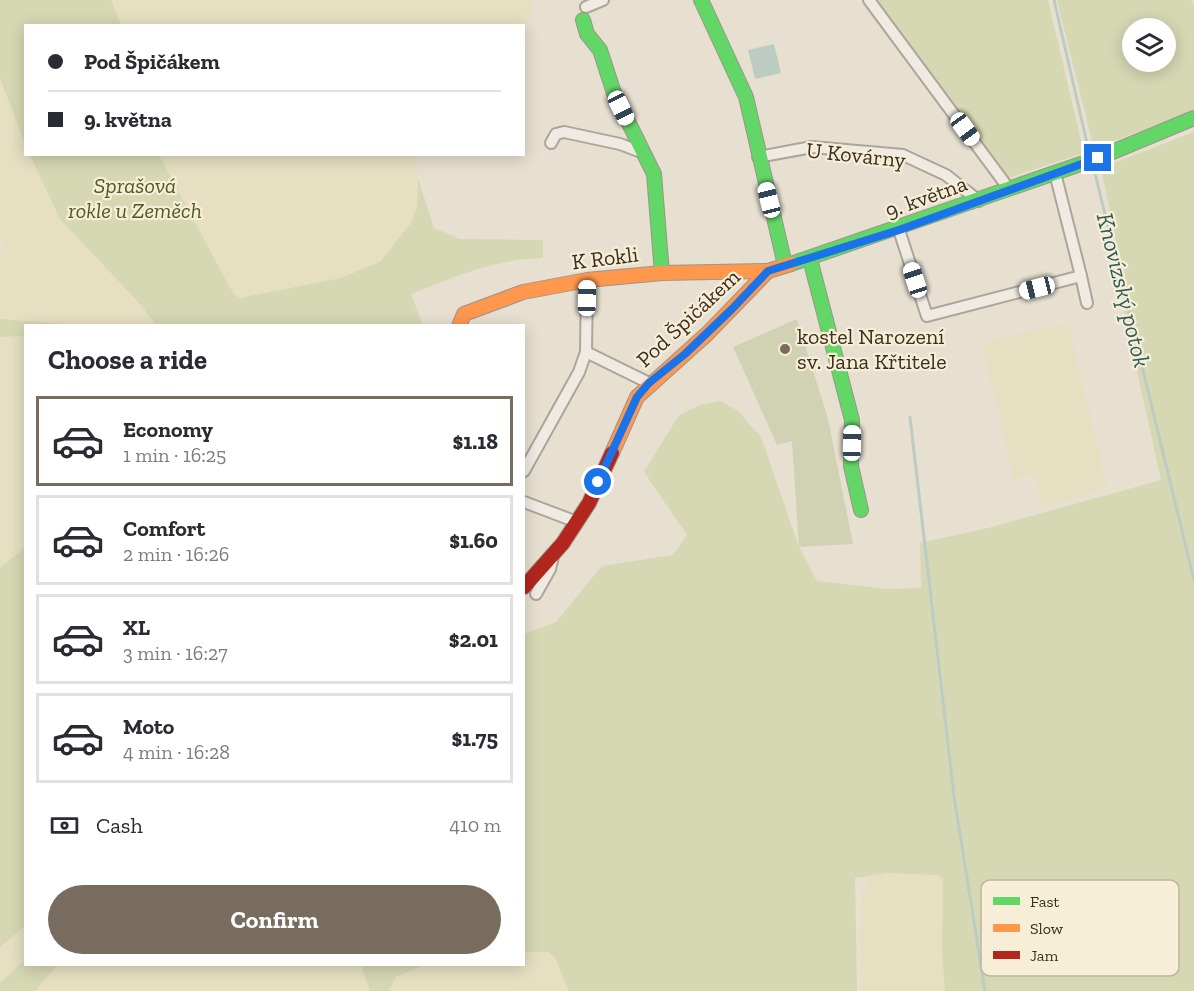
<!DOCTYPE html>
<meta charset="utf-8">
<style>
body{margin:0;font-family:"Zilla Slab",serif;background:#f2f2f3;color:#2b2b33;height:100vh;display:flex;flex-direction:column;font-size:22px;white-space:nowrap}
*{box-sizing:border-box;margin:0}
p{font-size:20px;color:#7c7c81}
.icon{flex:none;width:33px;height:33px;fill:none;stroke:currentColor;stroke-width:2;stroke-linecap:round;stroke-linejoin:round}
.map{position:relative;flex:1;overflow:hidden}
.details{position:absolute;left:24px;top:324px;width:501px;height:642px;display:flex;flex-direction:column;background:#fff;border-radius:0px;box-shadow:0 3px 15px #0003}
.details>*{flex:none}
.hud{position:absolute;left:24px;top:24px;width:501px;height:132px;border-radius:0px;box-shadow:0 3px 15px #0003;display:grid;align-content:center;height:132px;padding:0 24px;background:#fff}
.buttons{position:absolute;left:1122px;top:18px;display:grid;gap:12px}
.buttons a{display:grid;place-items:center;width:54px;height:54px;border-radius:50%;background:#fff;box-shadow:0 3px 15px #0003;font-size:30px}
.end{position:absolute;width:27px;height:27px;margin:-14px;border:8px solid #1a73e8;background:#fff;box-shadow:0 0 0 3px #fff}
.from{border-radius:50%}
.car{position:absolute;width:18px;height:36px;margin:-18px -9px;border-radius:8px;box-shadow:0 0 4px 2px #0007;background:linear-gradient(#fff 24%,#345 0 40%,#fff 0 76%,#345 0 86%,#fff 0)}
.hud b{display:flex;align-items:center;gap:21px;height:57px;font-size:22px}
.hud b+b{border-top:2px solid #e1e1e2}
.hud i{width:15px;height:15px;background:#2b2b33}
ul{padding:0;list-style:none}
li{display:flex;align-items:center;gap:18px;height:90px;margin:0 12px 9px;padding:0 12px;border:3px solid #e1e1e2;border-radius:0px}
li div{flex:1}
li b{display:block;font-size:22px}
li em{font-style:normal;font-weight:700}
li.current{border-color:#786c5e}
li>.icon{width:54px;height:54px;stroke-width:1.5}
h2{padding:0 24px;font-size:27px;line-height:72px}
.pay{display:flex;align-items:center;gap:15px;height:66px;padding:0 24px;font-size:22px}
.pay p{margin-inline-start:auto}
.cta{display:flex;gap:12px;margin-top:auto;padding:12px 24px}
.cta a{flex:1;height:69px;border-radius:36px;background:#786c5e;color:#fff;font-size:24px;font-weight:700;line-height:69px;text-align:center}
.map>svg:first-child{display:block}
</style>
<div class="map">
<svg width="1194" height="991" viewBox="0 0 1194 991">
<rect width="100%" height="100%" fill="#e7e0d1"/>
<g fill="#e6dfc2">
<polygon points="111,0 533,0 533,13 524,29 524,26 121,25"/>
<polygon points="0,78 25,143 26,154 30,155 60,219 141,305 156,325 80,325 0,319 0,253 4,248 0,236"/>
<polygon points="159,155 417,155 417,207 411,223 380,262 341,278 240,298 234,294 229,286"/>
<polygon points="1068,323 1107,487 1043,508 1034,474 1014,479 982,344 1012,335"/>
<polygon points="22,335 26,336 25,547 0,568 0,337"/>
<polygon points="886,873 936,875 943,878 942,950 945,991 860,991 862,892 870,876"/>
<polygon points="25,926 25,960 0,983 0,947"/>
<polygon points="540,950 549,952 555,958 569,991 389,991 396,977 424,965 524,964 524,952"/>
<polygon points="57,964 361,965 370,991 35,991"/>
</g>
<g fill="#d6d7b3" fill-rule="evenodd">
<polygon points="0,0 111,0 121,25 26,26 25,143 0,78"/>
<polygon points="876,0 1048,0 1084,153 1008,178"/>
<path d="M1057,0H1191L1194,6V110L1094,149ZM1132,28H1166V62H1132Z"/>
<polygon points="1194,132 1194,991 945,991 942,951 943,878 936,875 886,873 855,878 857,991 569,991 555,958 549,952 524,952 524,634 556,622 602,566 673,555 687,535 644,472 679,415 700,405 720,401 738,411 761,437 799,547 817,581 887,589 921,588 920,543 988,528 1161,480 1122,303 1125,284 1101,168"/>
<path d="M30,155H159L229,286L234,294L240,298L341,278L380,262L411,223L417,207L418,178L434,228L460,239L543,240V258C495,259 455,277 411,294L423,325H156L141,305L60,219Z"/>
<polygon points="0,319 80,325 26,326 25,336 0,337"/>
<polygon points="25,547 25,926 0,947 0,568"/>
<polygon points="25,960 26,964 57,965 35,991 0,991 0,983"/>
<polygon points="361,965 361,964 424,965 396,977 389,991 370,991"/>
</g>
<polygon fill="#d1d1b3" points="797,319 828,419 853,544 799,547 792,441 777,445 733,347"/>
<polygon fill="#bcccc2" points="774,44 781,73 755,79 748,50"/>
<g fill="none" stroke-linecap="round" stroke-linejoin="round">
<g stroke="#bcccc2" stroke-width="3">
<polyline points="1054,0 1090,156"/>
<polyline points="1093,165 1194,580"/>
<polyline points="910,417 954,796 985,991"/>
</g>
<g stroke="#ada599" stroke-width="14">
<g id="street">
<polyline points="869,0 1009,189"/>
<polyline points="586,7 603,0"/>
<polyline points="551,143 556,134 564,132 620,144 644,153"/>
<polyline points="758,157 812,147 903,155 946,175 979,201"/>
<polyline points="899,230 927,316 1081,276 1055,173"/>
<polyline points="1081,276 1087,303"/>
<polyline points="586,352 649,383"/>
<polyline points="524,471 579,372 586,352 587,280"/>
<polyline points="524,502 577,522"/>
<polyline points="536,594 550,569 553,557"/>
</g>
</g>
<g stroke="#9c958a" stroke-width="16">
<g id="fast">
<polyline points="701,0 746,97 785,265"/>
<polyline points="583,20 587,34 600,50 614,93 654,174 662,273"/>
<polyline points="810,259 852,420 851,466 861,510"/>
<polyline points="791,264 1098,158 1194,118"/>
</g>
</g>
<g stroke="#9c958a" stroke-width="16">
<g id="slow">
<polyline points="459,326 464,314 523,292 587,280 662,273 768,271 791,264"/>
<polyline points="612,453 637,397 707,334 768,271"/>
</g>
</g>
<g stroke="#9c958a" stroke-width="16">
<polyline id="jam" points="524,587 563,543 589,503 612,453"/>
</g>
<use href="#street" stroke="#efebe3" stroke-width="10"/>
<use href="#fast" stroke="#63d668" stroke-width="14"/>
<use href="#slow" stroke="#ff974d" stroke-width="14"/>
<use href="#jam" stroke="#b3261e" stroke-width="14"/>
</g>
<g fill="none" stroke-linecap="round" stroke-linejoin="round">
<polyline stroke="#1a73e8" stroke-width="8" points="598,482 637,397 649,383 685,354 732,309 768,271 899,230 1098,158"/>
</g>
<circle fill="#786c5e" stroke="#f7eed8" stroke-width="2" cx="785" cy="349" r="6"/>
<g text-anchor="middle" dominant-baseline="central" stroke-width="4.5" stroke-linejoin="round" paint-order="stroke">
<g font-size="22" fill="#3d2e20" stroke="#f7eed8">
<text transform="translate(856 155) rotate(6)">U Kovárny</text>
<text transform="translate(926 197) rotate(-20)">9. května</text>
<text transform="translate(605 258) rotate(-7)">K Rokli</text>
<text transform="translate(688 318) rotate(-43)">Pod Špičákem</text>
</g>
<g font-size="22" font-style="italic" fill="#4d5a26" stroke="#f7eed8">
<text x="135" y="185">Sprašová<tspan x="135" dy="25">rokle u Zeměch</tspan></text>
</g>
<g font-size="22" fill="#3d2e20" stroke="#f7eed8" text-anchor="start">
<text x="797" y="336">kostel Narození<tspan x="797" dy="25">sv. Jana Křtitele</tspan></text>
</g>
<g font-size="24" font-style="italic" fill="#2f5d5a" stroke="#f7eed8">
<text transform="translate(1124 290) rotate(76)">Knovízský potok</text>
</g>
</g>
<rect x="981" y="880" width="198" height="96" rx="9" fill="#f7eed8" stroke="#bfb4a1" stroke-width="1.5"/>
<rect x="993" y="897" width="27" height="8" fill="#63d668"/>
<rect x="993" y="924" width="27" height="8" fill="#ff974d"/>
<rect x="993" y="951" width="27" height="8" fill="#b3261e"/>
<g font-size="16" fill="#3d2e20">
<text x="1030" y="907">Fast</text>
<text x="1030" y="934">Slow</text>
<text x="1030" y="961">Jam</text>
</g>
</svg>
<div class="buttons">
<a><svg class="icon" aria-label="layers" viewBox="0 0 24 24"><path d="M12 4l9 5-9 5-9-5zM3 14l9 5 9-5"/></svg></a>
</div>
<i class="end from" style="left:598px;top:482px"></i>
<i class="end" style="left:1098px;top:158px"></i>
<i class="car" style="left:621px;top:108px;rotate:154deg"></i>
<i class="car" style="left:965px;top:129px;rotate:144deg"></i>
<i class="car" style="left:769px;top:200px;rotate:346deg"></i>
<i class="car" style="left:915px;top:280px;rotate:342deg"></i>
<i class="car" style="left:1037px;top:288px;rotate:256deg"></i>
<i class="car" style="left:587px;top:298px;rotate:1deg"></i>
<i class="car" style="left:852px;top:443px;rotate:1deg"></i>
<div class="hud">
<b><i class="from"></i>Pod Špičákem</b>
<b><i></i>9. května</b>
</div>
<section class="details">
<h2>Choose a ride</h2>
<ul>
<li class="current"><svg class="icon" aria-label="car" viewBox="0 0 24 24"><path d="M5 17H2v-5l4-1 3-4h7l3 4 3 1v5h-3M9 17h6M6 11h13"/><circle cx="7" cy="17" r="2"/><circle cx="17" cy="17" r="2"/></svg><div><b>Economy</b><p>1 min · 16:25</p></div><em>$1.18</em></li>
<li><svg class="icon" aria-label="car" viewBox="0 0 24 24"><path d="M5 17H2v-5l4-1 3-4h7l3 4 3 1v5h-3M9 17h6M6 11h13"/><circle cx="7" cy="17" r="2"/><circle cx="17" cy="17" r="2"/></svg><div><b>Comfort</b><p>2 min · 16:26</p></div><em>$1.60</em></li>
<li><svg class="icon" aria-label="car" viewBox="0 0 24 24"><path d="M5 17H2v-5l4-1 3-4h7l3 4 3 1v5h-3M9 17h6M6 11h13"/><circle cx="7" cy="17" r="2"/><circle cx="17" cy="17" r="2"/></svg><div><b>XL</b><p>3 min · 16:27</p></div><em>$2.01</em></li>
<li><svg class="icon" aria-label="car" viewBox="0 0 24 24"><path d="M5 17H2v-5l4-1 3-4h7l3 4 3 1v5h-3M9 17h6M6 11h13"/><circle cx="7" cy="17" r="2"/><circle cx="17" cy="17" r="2"/></svg><div><b>Moto</b><p>4 min · 16:28</p></div><em>$1.75</em></li>
</ul>
<div class="pay"><svg class="icon" aria-label="cash" viewBox="0 0 24 24"><path d="M3 7h18v10H3z"/><circle cx="12" cy="12" r="2"/></svg>Cash<p>410 m</p></div>
<div class="cta"><a>Confirm</a></div>
</section>
</div>
